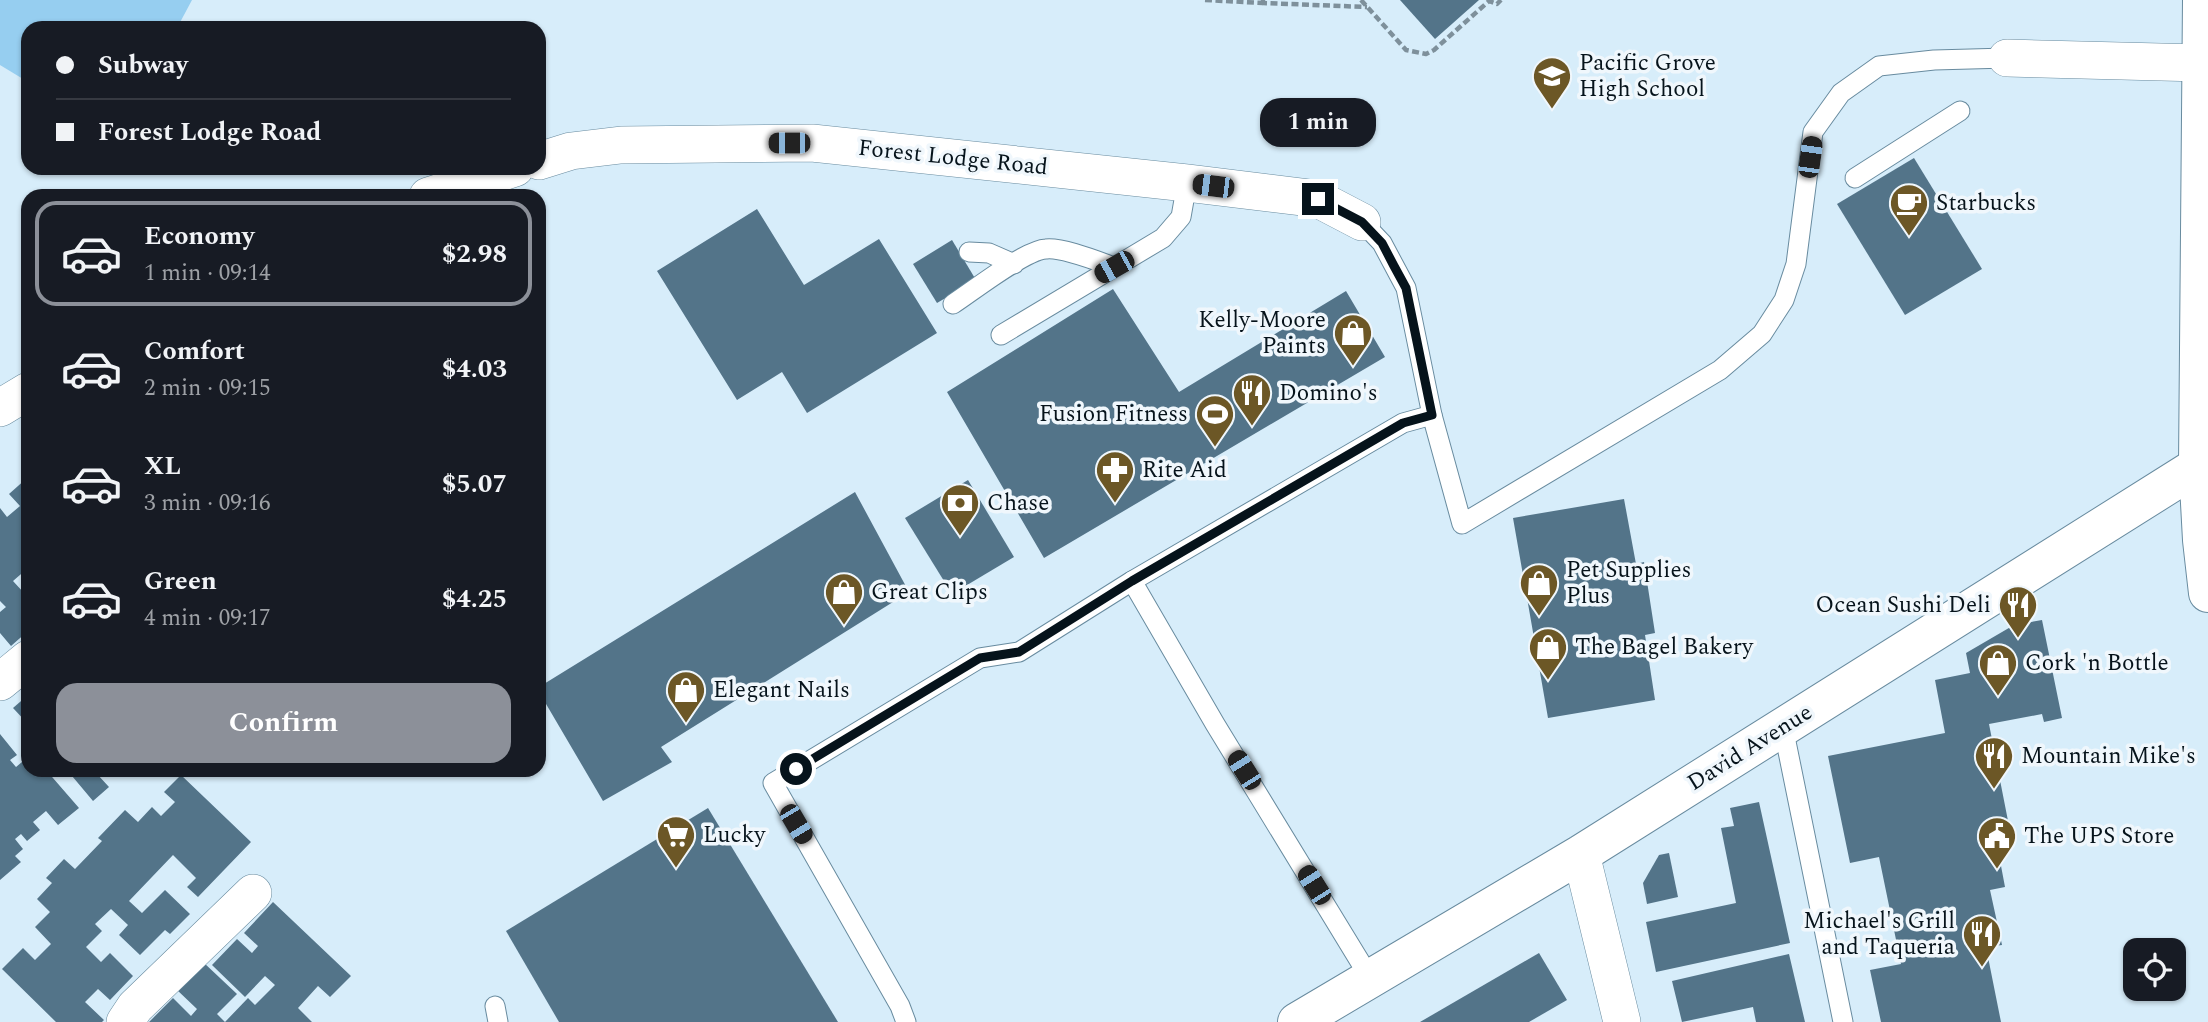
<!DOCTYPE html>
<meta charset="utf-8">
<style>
body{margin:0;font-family:Spectral,serif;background:#20242c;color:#f1f3f6;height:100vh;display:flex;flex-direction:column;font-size:26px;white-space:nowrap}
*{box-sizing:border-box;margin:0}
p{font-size:23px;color:#9ea1a6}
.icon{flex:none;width:38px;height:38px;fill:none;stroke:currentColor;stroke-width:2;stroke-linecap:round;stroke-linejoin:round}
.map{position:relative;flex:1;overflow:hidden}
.sheet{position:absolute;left:21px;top:189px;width:525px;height:588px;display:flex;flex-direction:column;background:#171b24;border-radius:21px;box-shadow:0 2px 5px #0004}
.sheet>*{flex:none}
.hud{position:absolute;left:21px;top:21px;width:525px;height:154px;border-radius:21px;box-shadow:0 2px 5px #0004;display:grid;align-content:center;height:154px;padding:0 35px;background:#171b24}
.controls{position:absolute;left:2123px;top:938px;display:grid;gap:14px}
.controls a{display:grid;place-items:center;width:63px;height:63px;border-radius:14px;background:#171b24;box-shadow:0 2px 5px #0004;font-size:35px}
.end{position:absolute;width:32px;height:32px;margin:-16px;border:9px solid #06131b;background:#fff;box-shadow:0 0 0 4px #fff}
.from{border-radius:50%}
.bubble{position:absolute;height:49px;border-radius:21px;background:#171b24;box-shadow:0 2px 5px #0004;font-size:23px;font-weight:700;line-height:49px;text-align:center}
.car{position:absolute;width:21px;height:42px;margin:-21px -10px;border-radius:9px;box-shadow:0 0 5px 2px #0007;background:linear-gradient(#222 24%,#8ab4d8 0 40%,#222 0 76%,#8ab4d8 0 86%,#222 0)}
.hud b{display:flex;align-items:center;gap:24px;height:66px;font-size:26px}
.hud b+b{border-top:2px solid #363941}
.hud i{width:18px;height:18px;background:#f1f3f6}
ul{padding:12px 0 0;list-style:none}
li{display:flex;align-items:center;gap:21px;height:105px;margin:0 14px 10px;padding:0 21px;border:4px solid transparent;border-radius:21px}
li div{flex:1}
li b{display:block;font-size:26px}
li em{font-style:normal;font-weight:700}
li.active{border-color:#8c9099}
li>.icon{width:63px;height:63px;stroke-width:1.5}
.action{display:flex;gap:14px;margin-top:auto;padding:14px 35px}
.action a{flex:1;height:80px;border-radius:21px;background:#8c9099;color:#fff;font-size:28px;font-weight:700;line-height:80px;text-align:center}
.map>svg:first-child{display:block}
</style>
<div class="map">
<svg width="2208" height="1022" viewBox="0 0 2208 1022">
<rect width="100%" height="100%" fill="#d7edfa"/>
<polygon fill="#96cef0" points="0,0 192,0 177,28 28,28 28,82 0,65"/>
<g fill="#537489">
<polygon points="1400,0 1479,0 1435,39"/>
<polygon points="1914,158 1982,269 1905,315 1837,204"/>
<polygon points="757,209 804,285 879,239 937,333 807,413 782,372 737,400 657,271"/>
<polygon points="952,240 976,280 937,303 913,264"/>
<polygon points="1113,289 1179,392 1346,291 1385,357 1044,558 947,392"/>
<polygon points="27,478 28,568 13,581 24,593 28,589 28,631 11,646 0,633 0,612 6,607 0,601 0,508 7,517 20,506 9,494"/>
<polygon points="968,480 1014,557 952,594 905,518"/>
<polygon points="855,492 909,592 661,747 672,762 603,801 539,692 539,687"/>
<polygon points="1624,499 1636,564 1644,562 1655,633 1645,635 1655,700 1548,718 1513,518"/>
<polygon points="2042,620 2062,718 2044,722 2042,714 1989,724 2010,831 1995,834 2005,887 1990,890 2002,945 1986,947 2001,1022 1881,1022 1870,970 1901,964 1879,857 1850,863 1828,756 1945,733 1935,680 1970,673 1966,653 2014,625"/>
<polygon points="28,695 28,724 13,708"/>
<polygon points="0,734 17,755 10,760 16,767 28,757 28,770 46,770 79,808 58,825 46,811 33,822 40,830 27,841 21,834 15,839 23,849 15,856 21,862 0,880"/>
<polygon points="67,770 102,770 97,774 109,787 93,801"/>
<polygon points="181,775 251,842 198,897 187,887 196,878 173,855 129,901 142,913 165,890 190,914 170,934 165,930 140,955 119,935 128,925 111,909 95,924 102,931 86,947 101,962 110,953 133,976 110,1000 98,989 85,1002 104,1020 102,1022 56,1022 2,969 23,948 35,960 51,944 35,927 50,912 37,899 52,883 46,878 64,859 75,869 102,841 98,838 125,810 138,822 152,807 161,816 175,802 164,792"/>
<polygon points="1759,802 1790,943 1656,972 1646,922 1736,903 1721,828 1734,826 1730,808"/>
<polygon points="708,808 838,1022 559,1022 506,931"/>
<polygon points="1669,853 1678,897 1647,904 1643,883 1659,855"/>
<polygon points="273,902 351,976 330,997 318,986 298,1008 312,1022 225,1022 248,998 255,1005 275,985 265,976 245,997 212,965 237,939 252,953 258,946 244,933"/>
<polygon points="1539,953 1567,1000 1529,1022 1420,1022"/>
<polygon points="1789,954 1805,1022 1756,1022 1753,1007 1682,1022 1672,981"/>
<polygon points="203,962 237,994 217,1014 225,1022 149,1022 173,998 191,1016 197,1009 176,989"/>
</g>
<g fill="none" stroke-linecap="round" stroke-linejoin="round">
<g stroke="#688b9f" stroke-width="21">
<g id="service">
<polyline points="1855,178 1960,111"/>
<polyline points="1362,222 1382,243 1406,288 1432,415 1462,524 1720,370 1762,334 1784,300 1796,264 1813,132 1841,93 1879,66 1934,60 2007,58"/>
<polyline points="969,252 989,253 1014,264"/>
<path d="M953,304C973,291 1025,250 1046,249C1062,247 1097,261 1114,267"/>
<polyline points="1001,335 1163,238 1181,217 1187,183"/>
<polyline points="1132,581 1215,724 1370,978"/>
<polyline points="1783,727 1843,1022"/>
<polyline points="495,1006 498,1022"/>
<polyline points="906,1022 900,1006 773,783 980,658 1019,652 1132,581 1403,423 1432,415"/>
</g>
</g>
<g stroke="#688b9f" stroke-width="38">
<g id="minor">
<polyline points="2007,58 2201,63"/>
<polyline points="539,161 571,151 621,145 812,143 1187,183 1318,199 1362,222"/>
<polyline points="428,196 515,168"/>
<polyline points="0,408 28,391"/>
<polyline points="0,682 28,659"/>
<polyline points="1581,854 1622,1022"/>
<polyline points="125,1022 135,1007 253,893"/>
</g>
</g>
<g stroke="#688b9f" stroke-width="40">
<polyline id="tertiary" points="1297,1022 1581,854 2198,466"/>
</g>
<g stroke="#688b9f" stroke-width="40">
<polyline id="primary" points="2202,0 2198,466 2202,540 2208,593"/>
</g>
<g stroke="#7e909b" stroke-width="4.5" stroke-dasharray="7 3.5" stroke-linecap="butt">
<polyline points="1205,0 1263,3"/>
<polyline points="1263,0 1263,3 1367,7"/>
<polyline points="1361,0 1406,50 1426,54 1434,50 1489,1 1497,4 1501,0"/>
</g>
<use href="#service" stroke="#fff" stroke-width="19"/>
<use href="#minor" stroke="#fff" stroke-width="37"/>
<use href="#tertiary" stroke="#fff" stroke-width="38"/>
<use href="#primary" stroke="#fff" stroke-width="38"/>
</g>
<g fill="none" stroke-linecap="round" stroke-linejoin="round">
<polyline stroke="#06131b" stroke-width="9" points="796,769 980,658 1019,652 1132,581 1403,423 1432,415 1406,288 1394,266 1382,243 1362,222 1318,199"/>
</g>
<defs>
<g id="school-pin" transform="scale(2.0125)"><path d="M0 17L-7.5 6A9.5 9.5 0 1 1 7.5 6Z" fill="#6c5726" stroke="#f0f7fc"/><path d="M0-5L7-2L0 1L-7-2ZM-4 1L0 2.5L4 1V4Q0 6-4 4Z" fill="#fff"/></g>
<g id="cafe-pin" transform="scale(2.0125)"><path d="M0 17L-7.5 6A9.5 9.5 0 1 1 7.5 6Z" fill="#6c5726" stroke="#f0f7fc"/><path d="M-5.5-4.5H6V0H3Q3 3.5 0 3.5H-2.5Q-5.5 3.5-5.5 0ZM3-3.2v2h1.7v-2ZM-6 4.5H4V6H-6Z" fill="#fff"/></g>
<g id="shop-pin" transform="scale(2.0125)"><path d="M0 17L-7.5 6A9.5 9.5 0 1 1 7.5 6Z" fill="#6c5726" stroke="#f0f7fc"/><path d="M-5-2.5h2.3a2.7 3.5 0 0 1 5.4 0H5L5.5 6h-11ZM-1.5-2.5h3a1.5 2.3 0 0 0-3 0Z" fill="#fff"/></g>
<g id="restaurant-pin" transform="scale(2.0125)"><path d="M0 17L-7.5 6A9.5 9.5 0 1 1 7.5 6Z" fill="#6c5726" stroke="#f0f7fc"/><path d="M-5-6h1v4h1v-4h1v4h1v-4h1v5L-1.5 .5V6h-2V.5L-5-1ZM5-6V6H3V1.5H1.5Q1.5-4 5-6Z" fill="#fff"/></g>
<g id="stadium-pin" transform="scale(2.0125)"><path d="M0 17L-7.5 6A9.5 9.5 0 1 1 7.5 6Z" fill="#6c5726" stroke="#f0f7fc"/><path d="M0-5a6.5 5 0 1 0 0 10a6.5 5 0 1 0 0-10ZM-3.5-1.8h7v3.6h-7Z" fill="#fff"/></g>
<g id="pharmacy-pin" transform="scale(2.0125)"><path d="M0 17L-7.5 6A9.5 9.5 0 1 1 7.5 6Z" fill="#6c5726" stroke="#f0f7fc"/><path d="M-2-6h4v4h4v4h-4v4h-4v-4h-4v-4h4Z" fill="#fff"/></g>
<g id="bank-pin" transform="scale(2.0125)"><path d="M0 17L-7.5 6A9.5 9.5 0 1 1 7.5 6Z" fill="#6c5726" stroke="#f0f7fc"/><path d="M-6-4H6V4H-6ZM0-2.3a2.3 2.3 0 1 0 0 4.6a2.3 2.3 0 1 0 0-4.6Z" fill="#fff"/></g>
<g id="supermarket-pin" transform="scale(2.0125)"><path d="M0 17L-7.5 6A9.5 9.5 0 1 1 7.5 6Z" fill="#6c5726" stroke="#f0f7fc"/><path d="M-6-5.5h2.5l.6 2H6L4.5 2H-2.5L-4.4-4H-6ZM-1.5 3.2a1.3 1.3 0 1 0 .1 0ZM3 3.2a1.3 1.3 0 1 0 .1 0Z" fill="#fff"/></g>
<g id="civic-pin" transform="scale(2.0125)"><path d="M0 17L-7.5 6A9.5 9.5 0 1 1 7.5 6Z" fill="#6c5726" stroke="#f0f7fc"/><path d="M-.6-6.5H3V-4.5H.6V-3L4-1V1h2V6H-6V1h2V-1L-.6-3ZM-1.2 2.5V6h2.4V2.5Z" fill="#fff"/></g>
</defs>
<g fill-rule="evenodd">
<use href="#school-pin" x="1552" y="76"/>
<use href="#cafe-pin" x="1909" y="203"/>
<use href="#shop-pin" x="1353" y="333"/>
<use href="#restaurant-pin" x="1252" y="393"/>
<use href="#stadium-pin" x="1215" y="414"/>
<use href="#pharmacy-pin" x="1115" y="470"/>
<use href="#bank-pin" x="960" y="503"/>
<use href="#shop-pin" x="1539" y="583"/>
<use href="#shop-pin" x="844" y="592"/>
<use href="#restaurant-pin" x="2018" y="605"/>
<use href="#shop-pin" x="1548" y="647"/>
<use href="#shop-pin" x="1998" y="663"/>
<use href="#shop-pin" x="686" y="690"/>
<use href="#restaurant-pin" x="1994" y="756"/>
<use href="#supermarket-pin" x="676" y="835"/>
<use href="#civic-pin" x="1997" y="836"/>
<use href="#restaurant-pin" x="1982" y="934"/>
</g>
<g text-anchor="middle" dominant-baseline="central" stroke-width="7" stroke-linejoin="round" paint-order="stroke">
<g font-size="23" fill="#06131b" stroke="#f0f7fc" text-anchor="start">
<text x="1579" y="63">Pacific Grove<tspan x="1579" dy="26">High School</tspan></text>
<text x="1936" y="203">Starbucks</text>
<text x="1326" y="320" text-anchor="end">Kelly-Moore<tspan x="1326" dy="26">Paints</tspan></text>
<text x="1279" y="393">Domino's</text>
<text x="1188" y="414" text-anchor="end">Fusion Fitness</text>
<text x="1142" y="470">Rite Aid</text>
<text x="987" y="503">Chase</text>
<text x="1566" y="570">Pet Supplies<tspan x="1566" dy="26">Plus</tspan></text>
<text x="871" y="592">Great Clips</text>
<text x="1991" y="605" text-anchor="end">Ocean Sushi Deli</text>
<text x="1575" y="647">The Bagel Bakery</text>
<text x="2025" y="663">Cork 'n Bottle</text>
<text x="713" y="690">Elegant Nails</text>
<text x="2021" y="756">Mountain Mike's</text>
<text x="703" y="835">Lucky</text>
<text x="2024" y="836">The UPS Store</text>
<text x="1955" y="921" text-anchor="end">Michael's Grill<tspan x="1955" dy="26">and Taqueria</tspan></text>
</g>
<g font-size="23" fill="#06131b" stroke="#f0f7fc">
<text transform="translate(953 158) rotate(6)">Forest Lodge Road</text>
<text transform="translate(1750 748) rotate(-32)">David Avenue</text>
</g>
</g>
</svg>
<div class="controls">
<a><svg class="icon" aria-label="locate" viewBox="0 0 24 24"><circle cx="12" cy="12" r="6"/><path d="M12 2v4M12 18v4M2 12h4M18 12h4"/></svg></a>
</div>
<i class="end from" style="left:796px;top:769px"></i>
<i class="end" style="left:1318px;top:199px"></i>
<div class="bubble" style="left:1260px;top:98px;width:116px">1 min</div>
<i class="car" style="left:789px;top:143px;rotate:270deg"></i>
<i class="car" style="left:1810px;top:157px;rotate:8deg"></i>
<i class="car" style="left:1213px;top:186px;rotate:277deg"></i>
<i class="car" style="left:1114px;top:267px;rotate:241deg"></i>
<i class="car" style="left:1244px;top:770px;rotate:328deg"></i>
<i class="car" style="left:796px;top:824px;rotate:149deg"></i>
<i class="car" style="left:1314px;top:885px;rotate:328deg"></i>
<div class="hud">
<b><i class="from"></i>Subway</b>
<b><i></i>Forest Lodge Road</b>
</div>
<section class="sheet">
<ul>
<li class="active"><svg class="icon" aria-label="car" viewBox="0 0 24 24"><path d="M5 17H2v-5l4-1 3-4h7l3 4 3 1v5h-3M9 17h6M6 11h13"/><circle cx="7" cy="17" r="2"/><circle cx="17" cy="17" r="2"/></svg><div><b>Economy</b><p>1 min · 09:14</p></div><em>$2.98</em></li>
<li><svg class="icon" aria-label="car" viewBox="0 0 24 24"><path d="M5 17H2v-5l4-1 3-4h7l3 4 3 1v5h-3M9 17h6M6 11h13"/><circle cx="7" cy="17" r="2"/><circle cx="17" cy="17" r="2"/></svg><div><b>Comfort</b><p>2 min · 09:15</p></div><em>$4.03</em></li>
<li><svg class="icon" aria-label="car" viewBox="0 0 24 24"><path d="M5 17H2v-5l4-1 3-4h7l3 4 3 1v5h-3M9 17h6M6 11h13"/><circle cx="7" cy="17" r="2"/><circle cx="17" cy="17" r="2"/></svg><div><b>XL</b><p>3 min · 09:16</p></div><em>$5.07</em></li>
<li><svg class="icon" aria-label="car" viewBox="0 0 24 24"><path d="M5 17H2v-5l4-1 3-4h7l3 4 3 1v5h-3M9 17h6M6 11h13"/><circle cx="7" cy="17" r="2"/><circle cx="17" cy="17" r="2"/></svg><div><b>Green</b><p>4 min · 09:17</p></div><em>$4.25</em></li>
</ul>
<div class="action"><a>Confirm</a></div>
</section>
</div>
